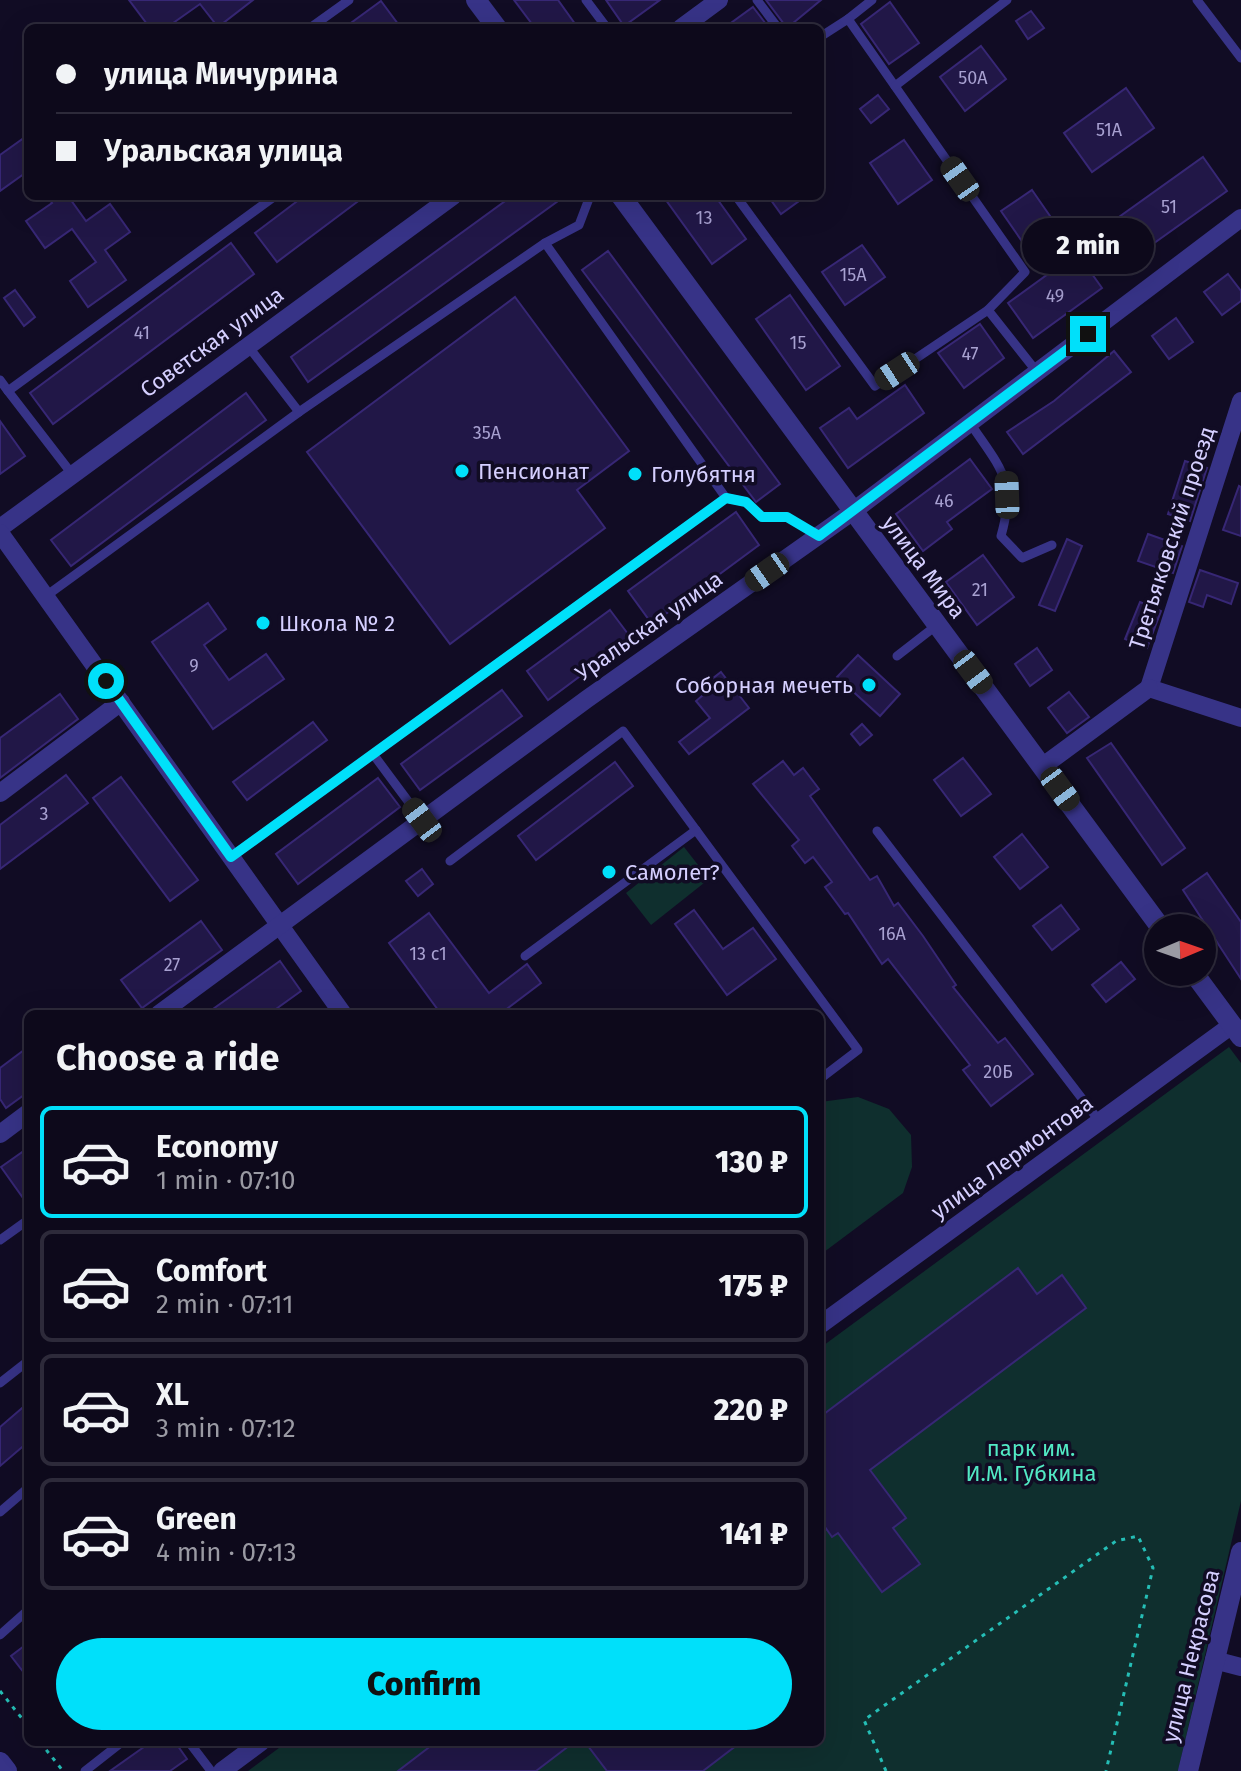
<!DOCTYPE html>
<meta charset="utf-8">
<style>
body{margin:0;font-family:"Fira Sans",sans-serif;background:#161224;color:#f1f3f6;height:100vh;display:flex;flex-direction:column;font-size:30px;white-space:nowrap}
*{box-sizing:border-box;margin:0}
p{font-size:26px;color:#9a9aa3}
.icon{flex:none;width:44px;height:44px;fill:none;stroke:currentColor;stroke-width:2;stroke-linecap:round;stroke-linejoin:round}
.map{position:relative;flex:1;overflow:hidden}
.drawer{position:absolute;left:24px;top:1010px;width:800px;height:736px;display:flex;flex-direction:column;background:#0d091b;border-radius:12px;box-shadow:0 8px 32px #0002,0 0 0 2px #2d2a3a}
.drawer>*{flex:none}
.banner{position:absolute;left:24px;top:24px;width:800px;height:176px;border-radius:12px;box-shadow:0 8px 32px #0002,0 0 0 2px #2d2a3a;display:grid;align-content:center;height:176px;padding:0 32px;background:#0d091b}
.needle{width:52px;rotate:88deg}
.tools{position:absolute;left:1144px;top:914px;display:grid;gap:16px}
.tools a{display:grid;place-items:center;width:72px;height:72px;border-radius:50%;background:#0d091b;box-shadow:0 8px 32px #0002,0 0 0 2px #2d2a3a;font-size:40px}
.end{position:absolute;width:36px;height:36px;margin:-18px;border:10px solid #00e0fa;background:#111;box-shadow:0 0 0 4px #111}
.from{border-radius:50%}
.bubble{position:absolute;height:56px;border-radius:28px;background:#0d091b;box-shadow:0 8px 32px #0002,0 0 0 2px #2d2a3a;font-size:26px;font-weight:800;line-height:56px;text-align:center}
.car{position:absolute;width:24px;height:48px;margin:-24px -12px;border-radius:10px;box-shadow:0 0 6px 2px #0007;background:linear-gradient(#222 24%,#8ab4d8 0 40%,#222 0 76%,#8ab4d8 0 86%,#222 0)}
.banner b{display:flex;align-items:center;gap:28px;height:76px;font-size:30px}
.banner b+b{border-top:2px solid #2d2a3a}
.banner i{width:20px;height:20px;background:#f1f3f6}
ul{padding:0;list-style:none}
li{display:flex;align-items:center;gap:24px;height:112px;margin:0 16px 12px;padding:0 16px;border:4px solid #2d2a3a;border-radius:12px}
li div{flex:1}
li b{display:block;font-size:30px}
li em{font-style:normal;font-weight:800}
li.selected{border-color:#00e0fa}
li>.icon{width:72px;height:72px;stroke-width:1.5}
h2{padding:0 32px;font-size:36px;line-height:96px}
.button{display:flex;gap:16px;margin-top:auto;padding:16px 32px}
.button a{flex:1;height:92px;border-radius:48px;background:#00e0fa;color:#111;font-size:32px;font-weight:800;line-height:92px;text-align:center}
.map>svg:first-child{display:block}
</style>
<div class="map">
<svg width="1241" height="1771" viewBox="0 0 1241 1771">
<rect width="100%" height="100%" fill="#110c24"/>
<g fill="#0f2f2e">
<polygon points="684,847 709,879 651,925 626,893"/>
<polygon points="1229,1047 1241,1063 1241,1501 1178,1771 248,1771 287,1742 820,1742 820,1348"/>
<polygon points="858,1097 889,1109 911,1135 912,1167 903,1193 820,1255 820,1102"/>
</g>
<g fill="#211747" stroke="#372775" stroke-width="2">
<polygon points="129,0 253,0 218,27 200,4 166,28 150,28"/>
<polygon points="514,0 558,0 578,28 535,28"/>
<polygon points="606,0 660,0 624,26"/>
<polygon points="766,0 821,0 787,28"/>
<polygon points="381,1 401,28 344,28"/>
<polygon points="890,2 919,43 889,64 861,24"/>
<polygon points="753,7 769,28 724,28"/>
<polygon points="1031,11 1044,28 1028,39 1016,21"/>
<polygon points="981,46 1006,79 965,111 940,77"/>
<polygon points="1126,88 1154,128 1092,172 1064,133"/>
<polygon points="878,95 889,109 871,123 860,109"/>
<polygon points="28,135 28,171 0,191 0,155"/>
<polygon points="904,140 932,180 898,204 870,163"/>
<polygon points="1203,157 1227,191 1136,256 1112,222"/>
<polygon points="1032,190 1059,229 1028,250 1001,211"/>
<polygon points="47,196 68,196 86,221 110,204 130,232 105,250 126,280 88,307 70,281 96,262 72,229 45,248 26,221 52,203"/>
<polygon points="304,196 365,196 277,262 255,233"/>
<polygon points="512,196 565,196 308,382 291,357"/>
<polygon points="663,196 715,196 746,239 712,264"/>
<polygon points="768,196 806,196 781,214"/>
<polygon points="231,243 254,274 53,424 30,393"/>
<polygon points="862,245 885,277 845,305 822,272"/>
<polygon points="608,251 780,484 756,502 582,270"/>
<polygon points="1077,253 1102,288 1033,338 1008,303"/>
<polygon points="1228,274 1241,291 1241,301 1222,315 1204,292"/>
<polygon points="15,290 35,317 24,326 4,298"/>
<polygon points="790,295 840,366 806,390 756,319"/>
<polygon points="515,297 629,451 577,490 605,528 450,644 307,452"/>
<polygon points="1176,318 1193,342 1169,359 1152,336"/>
<polygon points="980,324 1004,358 964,388 938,353"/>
<polygon points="1114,351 1131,372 1023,454 1007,432 1054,401"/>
<polygon points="905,385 924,413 848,468 820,428 849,408 857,419"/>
<polygon points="246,393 266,420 71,566 51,540"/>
<polygon points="0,421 25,456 0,474"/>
<polygon points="970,459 992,489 947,522 952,529 923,551 896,514"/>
<polygon points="1185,461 1207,468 1190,521 1168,514"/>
<polygon points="1239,486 1241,487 1241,536 1223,530"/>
<polygon points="736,512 759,545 652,624 628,591"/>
<polygon points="1148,534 1182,546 1173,573 1138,561"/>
<polygon points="1067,539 1082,546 1055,611 1039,605"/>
<polygon points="983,555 1014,597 977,625 946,582"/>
<polygon points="1200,570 1238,583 1231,604 1207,595 1203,607 1189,602"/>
<polygon points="1140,602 1161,611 1147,648 1125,639"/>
<polygon points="208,603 226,629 204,645 229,680 266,654 284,679 213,729 152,642"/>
<polygon points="610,610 631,638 548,700 527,671"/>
<polygon points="1037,648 1052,670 1030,686 1015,664"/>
<polygon points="858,655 900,694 880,716 837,677"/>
<polygon points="721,672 749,708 689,754 679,742 710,718 696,701 703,695 699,689"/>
<polygon points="502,690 522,716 420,790 401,764"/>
<polygon points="1069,692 1089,717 1067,733 1048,708"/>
<polygon points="60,694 78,719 0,778 0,738"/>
<polygon points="313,722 327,740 247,800 233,782"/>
<polygon points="862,724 872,735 860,745 851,734"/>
<polygon points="1111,743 1185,848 1162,865 1087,758"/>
<polygon points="963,758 991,794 961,816 934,780"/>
<polygon points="783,761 794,775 803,768 819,789 810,796 870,880 877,876 894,906 898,903 923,936 956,985 953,987 998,1043 1005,1038 1033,1074 991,1106 963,1070 970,1065 888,959 882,964 848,913 845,914 825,887 832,882 813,857 805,863 792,846 799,840 753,784"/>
<polygon points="615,762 633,786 536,860 518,836"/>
<polygon points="66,775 88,803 0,869 0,825"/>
<polygon points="121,777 198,880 170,901 93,798"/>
<polygon points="378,778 400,807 298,884 276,854"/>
<polygon points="1022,834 1048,867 1020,889 994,857"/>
<polygon points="422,869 433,884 418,896 406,881"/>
<polygon points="1207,873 1241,922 1241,979 1183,890"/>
<polygon points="1061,905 1079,929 1052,950 1033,926"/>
<polygon points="694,910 723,949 753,928 776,959 727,995 675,924"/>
<polygon points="429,913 489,993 527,964 541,983 500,1014 441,1014 389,943"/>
<polygon points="201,921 222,950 142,1008 121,980"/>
<polygon points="280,961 301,991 269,1014 206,1014"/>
<polygon points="1121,962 1135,979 1106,1002 1092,985"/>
<polygon points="28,1047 28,1092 6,1108 0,1099 0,1068"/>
<polygon points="28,1148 28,1205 1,1167"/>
<polygon points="1018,1268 1037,1294 1062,1275 1086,1308 870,1470 906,1518 893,1528 920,1564 882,1592 838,1533 832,1537 820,1520 820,1417"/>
<polygon points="28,1403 28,1442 0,1466 0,1427"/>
<polygon points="28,1643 28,1678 11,1656"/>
<polygon points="151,1742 175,1742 187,1759 170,1771 110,1771"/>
<polygon points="436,1742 574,1742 536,1771 398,1771"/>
<polygon points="585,1742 741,1742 703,1771 607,1771"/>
</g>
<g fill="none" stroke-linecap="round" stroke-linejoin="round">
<g stroke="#25beb6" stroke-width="3" stroke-dasharray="4 6" stroke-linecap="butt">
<polyline points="0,1691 28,1726"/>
<polyline points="40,1742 63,1771"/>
<polyline points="886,1771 864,1720 1116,1541 1138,1536 1153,1568 1106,1771"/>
</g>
<g stroke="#373387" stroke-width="9">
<polyline points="586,0 607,28"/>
<polyline points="757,0 778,28"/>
<polyline points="1197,0 1241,58"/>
<polyline points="848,19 872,0"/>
<polyline points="310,28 349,0"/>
<polyline points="820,37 848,19 1025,272 988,310"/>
<polyline points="895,86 1007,0"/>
<polyline points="736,196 875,386 988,310 1037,372"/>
<polyline points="545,243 579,225 590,196"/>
<polyline points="0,380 8,391 275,196"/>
<polyline points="8,391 72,474"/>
<path d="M970,423C1000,468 1017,480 1001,536L1022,558L1052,545"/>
<polyline points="726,498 746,502 762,517 787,517 819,536"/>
<polyline points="46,596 299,412"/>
<polyline points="897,656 937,625"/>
<polyline points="373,754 422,820"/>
<polyline points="877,831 1100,1122"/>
<polyline points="231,857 726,498 545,243 299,412 248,346"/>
<polyline points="450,861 623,731 858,1050 820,1079"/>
<polyline points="525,956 696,830"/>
<polyline points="0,1240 28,1220"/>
<polyline points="0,1383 28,1361"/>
<polyline points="0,1512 28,1488"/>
<polyline points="0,1635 28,1610"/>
<polyline points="189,1742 211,1771"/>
<polyline points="85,1771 122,1742"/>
</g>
<g stroke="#373387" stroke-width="18">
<polyline points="681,28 719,0"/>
<polyline points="0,528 453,196"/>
<polyline points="0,533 343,1014"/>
<polyline points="1149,688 1241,401"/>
<polyline points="1149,688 1241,718"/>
<polyline points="1043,766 1149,688"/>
<polyline points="0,793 121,702"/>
<polyline points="159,1014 587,699 852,512 1241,218"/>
<polyline points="0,1134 28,1113"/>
<polyline points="820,1325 1232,1025"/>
<polyline points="1214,1660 1241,1667"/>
<polyline points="222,1771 261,1742"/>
</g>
<g stroke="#373387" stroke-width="20">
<polyline points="476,0 497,28"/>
<polyline points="621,196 1161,928"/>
<polyline points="1193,972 1241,1037"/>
<polyline points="0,1762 7,1771"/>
<polyline points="1188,1771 1241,1552"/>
</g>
</g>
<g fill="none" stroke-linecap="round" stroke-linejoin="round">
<polyline stroke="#00e0fa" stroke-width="10" points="106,681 231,857 726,498 746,502 762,517 787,517 819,536 1088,334"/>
</g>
<g fill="#00e0fa" stroke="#110c24" stroke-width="3">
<circle cx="462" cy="471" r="8"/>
<circle cx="635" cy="474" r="8"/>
<circle cx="263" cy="623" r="8"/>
<circle cx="869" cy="685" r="8"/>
<circle cx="609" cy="872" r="8"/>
</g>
<g text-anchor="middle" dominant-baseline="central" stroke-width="7" stroke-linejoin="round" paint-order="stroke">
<g font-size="18" fill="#a8a1d1">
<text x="973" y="78">50А</text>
<text x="1109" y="130">51А</text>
<text x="1169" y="207">51</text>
<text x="704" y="218">13</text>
<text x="853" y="275">15А</text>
<text x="1055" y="296">49</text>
<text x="142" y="333">41</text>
<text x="798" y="343">15</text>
<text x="970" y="354">47</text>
<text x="487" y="433">35А</text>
<text x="944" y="501">46</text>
<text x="980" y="590">21</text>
<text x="194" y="666">9</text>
<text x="44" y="814">3</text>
<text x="892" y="934">16А</text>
<text x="428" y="954">13 с1</text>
<text x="172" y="965">27</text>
<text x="998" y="1072">20Б</text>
</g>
<g font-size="22" fill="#d5cfff" stroke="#110c24">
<text transform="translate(212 342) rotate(-36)">Советская улица</text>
<text transform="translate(1172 538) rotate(-72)">Третьяковский проезд</text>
<text transform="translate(924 567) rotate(53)">улица Мира</text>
<text transform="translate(649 626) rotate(-35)">Уральская улица</text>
<text transform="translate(1012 1157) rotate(-36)">улица Лермонтова</text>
<text transform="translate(1191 1656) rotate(-76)">улица Некрасова</text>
</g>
<g font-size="22" fill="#d5cfff" stroke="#110c24" text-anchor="start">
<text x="478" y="471">Пенсионат</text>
<text x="651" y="474">Голубятня</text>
<text x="279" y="623">Школа № 2</text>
<text x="853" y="685" text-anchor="end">Соборная мечеть</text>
<text x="625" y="872">Самолет?</text>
</g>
<g font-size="22" fill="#52e9c4" stroke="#110c24">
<text x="1031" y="1448">парк им.<tspan x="1031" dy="25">И.М. Губкина</tspan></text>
</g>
</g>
</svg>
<div class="tools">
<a><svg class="needle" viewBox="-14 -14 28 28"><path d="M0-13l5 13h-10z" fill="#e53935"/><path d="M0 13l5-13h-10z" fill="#9a9aa3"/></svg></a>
</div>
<i class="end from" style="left:106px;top:681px"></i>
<i class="end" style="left:1088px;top:334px"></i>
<div class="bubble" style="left:1022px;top:218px;width:132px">2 min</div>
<i class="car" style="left:960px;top:179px;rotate:325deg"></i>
<i class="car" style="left:897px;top:371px;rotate:237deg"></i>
<i class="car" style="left:1007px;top:495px;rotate:358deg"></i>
<i class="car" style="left:767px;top:572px;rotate:235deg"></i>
<i class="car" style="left:973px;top:672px;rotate:143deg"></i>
<i class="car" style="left:1060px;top:789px;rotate:144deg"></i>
<i class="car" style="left:422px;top:820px;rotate:323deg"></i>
<div class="banner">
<b><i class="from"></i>улица Мичурина</b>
<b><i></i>Уральская улица</b>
</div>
<section class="drawer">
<h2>Choose a ride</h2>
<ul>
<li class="selected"><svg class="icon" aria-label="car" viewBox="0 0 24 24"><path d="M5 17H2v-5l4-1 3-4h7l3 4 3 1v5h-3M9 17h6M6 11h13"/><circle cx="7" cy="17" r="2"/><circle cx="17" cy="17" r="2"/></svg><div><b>Economy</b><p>1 min · 07:10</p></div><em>130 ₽</em></li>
<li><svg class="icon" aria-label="car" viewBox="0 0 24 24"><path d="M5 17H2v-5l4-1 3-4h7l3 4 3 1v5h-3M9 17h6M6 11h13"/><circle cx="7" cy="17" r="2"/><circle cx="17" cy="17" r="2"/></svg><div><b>Comfort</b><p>2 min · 07:11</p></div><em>175 ₽</em></li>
<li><svg class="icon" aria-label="car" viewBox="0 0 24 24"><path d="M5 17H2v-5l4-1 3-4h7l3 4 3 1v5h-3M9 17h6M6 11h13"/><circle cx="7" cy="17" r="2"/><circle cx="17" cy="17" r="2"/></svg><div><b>XL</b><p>3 min · 07:12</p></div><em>220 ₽</em></li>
<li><svg class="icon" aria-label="car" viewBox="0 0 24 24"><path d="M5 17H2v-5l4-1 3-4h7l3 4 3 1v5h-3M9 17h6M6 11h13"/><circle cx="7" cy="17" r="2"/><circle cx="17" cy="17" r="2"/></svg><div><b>Green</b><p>4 min · 07:13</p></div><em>141 ₽</em></li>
</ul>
<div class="button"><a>Confirm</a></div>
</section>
</div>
